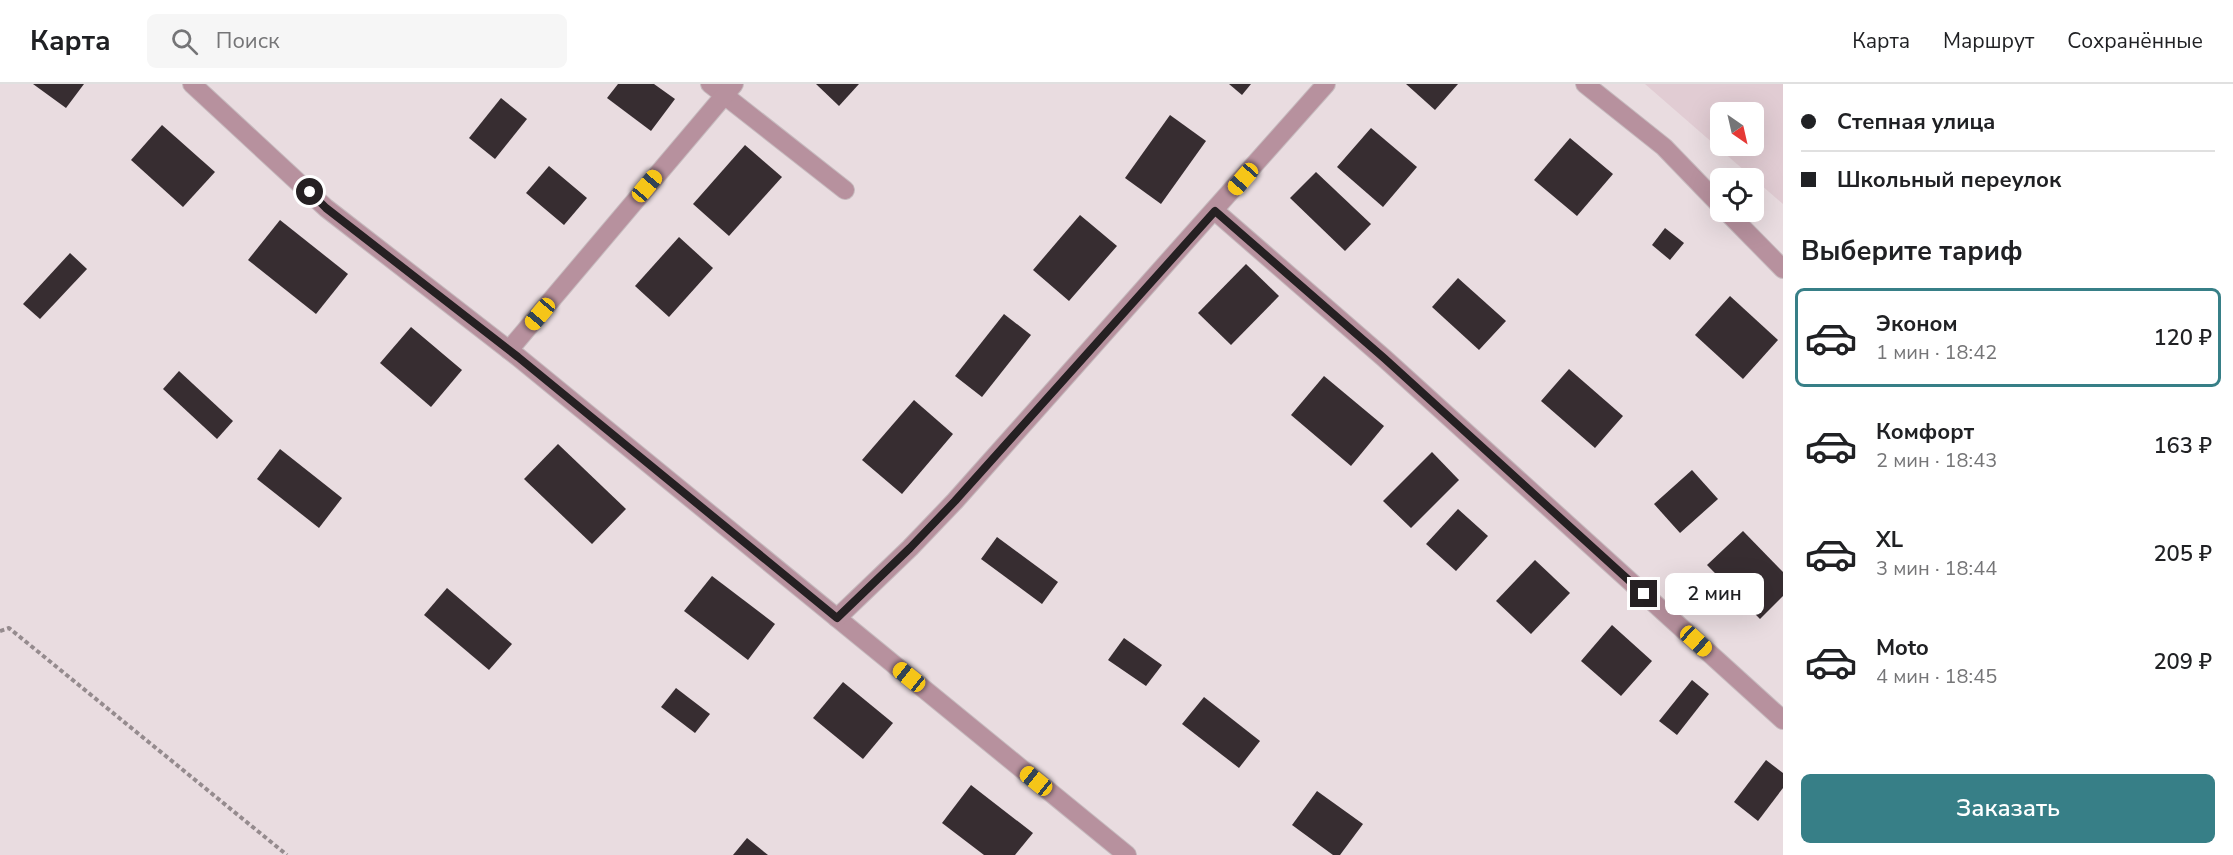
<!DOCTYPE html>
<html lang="ru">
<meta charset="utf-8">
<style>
body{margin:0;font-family:"Nunito Sans",sans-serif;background:#f6f6f6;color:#202124;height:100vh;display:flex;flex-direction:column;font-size:22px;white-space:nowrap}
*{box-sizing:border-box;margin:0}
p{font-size:20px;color:#757577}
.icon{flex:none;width:33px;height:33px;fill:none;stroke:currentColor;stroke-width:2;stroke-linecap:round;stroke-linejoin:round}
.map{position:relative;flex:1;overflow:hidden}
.details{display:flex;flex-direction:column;background:#fff;width:450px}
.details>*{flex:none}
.top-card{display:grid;align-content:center;height:132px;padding:0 18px;background:#fff}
.needle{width:39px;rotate:146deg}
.controls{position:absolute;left:1710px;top:18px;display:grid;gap:12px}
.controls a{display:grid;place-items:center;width:54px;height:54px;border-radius:9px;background:#fff;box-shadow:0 6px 24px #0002;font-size:30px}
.end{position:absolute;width:27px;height:27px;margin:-14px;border:8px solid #252022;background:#fff;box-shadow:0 0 0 3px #fff}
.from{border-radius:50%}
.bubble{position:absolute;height:42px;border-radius:9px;background:#fff;box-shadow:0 6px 24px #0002;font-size:20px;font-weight:600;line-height:42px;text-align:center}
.car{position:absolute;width:18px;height:36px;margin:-18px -9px;border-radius:8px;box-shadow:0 0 4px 2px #0007;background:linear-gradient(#f5c518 24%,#345 0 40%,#f5c518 0 76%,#345 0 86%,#f5c518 0)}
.top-card b{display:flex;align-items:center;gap:21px;height:57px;font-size:22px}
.top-card b+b{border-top:2px solid #e0e0e0}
.top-card i{width:15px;height:15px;background:#202124}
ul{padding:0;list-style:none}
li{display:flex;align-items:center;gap:18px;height:99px;margin:0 12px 9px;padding:0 6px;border:3px solid transparent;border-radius:9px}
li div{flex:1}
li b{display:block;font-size:22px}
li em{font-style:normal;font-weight:600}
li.selected{border-color:#377f87}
li>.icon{width:54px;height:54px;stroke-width:1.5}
h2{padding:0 18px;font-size:27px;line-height:72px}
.button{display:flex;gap:12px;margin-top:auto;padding:12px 18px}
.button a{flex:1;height:69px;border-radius:9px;background:#377f87;color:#fff;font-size:24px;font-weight:600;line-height:69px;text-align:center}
header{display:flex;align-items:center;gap:36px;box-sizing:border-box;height:84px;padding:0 30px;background:#fff;border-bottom:2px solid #e0e0e0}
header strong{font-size:28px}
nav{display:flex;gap:33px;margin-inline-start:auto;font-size:21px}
.search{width:420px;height:54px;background:#f6f6f6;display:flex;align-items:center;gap:15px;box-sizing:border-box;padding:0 21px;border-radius:9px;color:#757577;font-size:22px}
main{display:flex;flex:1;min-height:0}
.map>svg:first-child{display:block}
</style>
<header>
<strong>Карта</strong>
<div class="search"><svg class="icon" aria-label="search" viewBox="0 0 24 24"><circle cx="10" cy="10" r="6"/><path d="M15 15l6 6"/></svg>Поиск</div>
<nav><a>Карта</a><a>Маршрут</a><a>Сохранённые</a></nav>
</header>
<main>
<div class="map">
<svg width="1783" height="771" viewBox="0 0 1783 771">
<rect width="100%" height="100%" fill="#e9dce0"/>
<path fill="#e1ccd3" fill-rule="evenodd" d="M1645,0H1783V120ZM1720,28H1754V62H1720Z"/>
<g fill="#372d31">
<polygon points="33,0 84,0 66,24"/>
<polygon points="618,0 654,0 675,15 651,47 607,14"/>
<polygon points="816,0 859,0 839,22"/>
<polygon points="1229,0 1251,0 1242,11"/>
<polygon points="1406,0 1458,0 1435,26"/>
<polygon points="501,14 527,35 495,75 469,54"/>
<polygon points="1170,31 1206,57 1161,120 1125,94"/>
<polygon points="162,41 215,88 183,123 131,76"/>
<polygon points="1371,44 1417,83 1383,123 1337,83"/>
<polygon points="1570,54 1613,90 1577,132 1534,96"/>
<polygon points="745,61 782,93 729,152 693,120"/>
<polygon points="549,82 587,114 564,141 526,109"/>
<polygon points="1316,88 1371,140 1345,167 1290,114"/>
<polygon points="1080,131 1117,162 1069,217 1033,186"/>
<polygon points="280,136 348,190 316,230 248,176"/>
<polygon points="1665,144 1684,159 1670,176 1652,161"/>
<polygon points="679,153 713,184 669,233 635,202"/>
<polygon points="70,169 87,185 40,235 23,220"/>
<polygon points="1246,180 1279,212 1231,261 1198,229"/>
<polygon points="1458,194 1506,237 1479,266 1432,223"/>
<polygon points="1730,212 1778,256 1743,295 1695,251"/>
<polygon points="1004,230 1031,251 982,313 955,292"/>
<polygon points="411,243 462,286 431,323 380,279"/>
<polygon points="1569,285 1623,332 1595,364 1541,317"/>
<polygon points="179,287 233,337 217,355 163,305"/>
<polygon points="1324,292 1384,342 1351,382 1291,331"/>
<polygon points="914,316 953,350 902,410 862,376"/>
<polygon points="558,360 626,425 592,460 524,395"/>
<polygon points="280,365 342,414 319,444 257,395"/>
<polygon points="1432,368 1459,396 1411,444 1383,417"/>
<polygon points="1692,386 1718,415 1680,449 1654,420"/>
<polygon points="1458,425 1488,452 1456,487 1426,460"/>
<polygon points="1743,447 1783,488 1783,512 1760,535 1707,481"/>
<polygon points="997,453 1058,498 1042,520 981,475"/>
<polygon points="1535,476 1570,509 1531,550 1496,517"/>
<polygon points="712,492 775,540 748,576 684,527"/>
<polygon points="447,504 512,560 489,586 424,531"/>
<polygon points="1612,541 1652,577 1621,612 1581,577"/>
<polygon points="1124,554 1162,581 1146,602 1108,576"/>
<polygon points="1692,596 1709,610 1677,651 1659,637"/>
<polygon points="843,598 893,639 863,675 813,634"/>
<polygon points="676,604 710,630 695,649 661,623"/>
<polygon points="1204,613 1260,657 1239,684 1182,640"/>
<polygon points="1766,676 1783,689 1783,704 1758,737 1734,718"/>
<polygon points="971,701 1033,749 1015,771 984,771 942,739"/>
<polygon points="1317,707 1363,740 1340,771 1333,771 1292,741"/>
<polygon points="747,754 768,771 733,771"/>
</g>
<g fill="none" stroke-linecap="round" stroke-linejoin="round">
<g stroke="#c6babe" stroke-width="20">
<g id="street">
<polyline points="192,0 326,124 518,273 1127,771"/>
<polyline points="710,0 845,106"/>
<polyline points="1585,0 1664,63 1720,121"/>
<polyline points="1215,127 1384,274 1783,636"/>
<polyline points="1727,128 1783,185"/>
<polyline points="509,266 734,0"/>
<polyline points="837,534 910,464 955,417 1326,0"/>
</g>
</g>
<polyline stroke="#958b8e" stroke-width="4" stroke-dasharray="4.5 3" stroke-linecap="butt" points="0,547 9,544 287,771"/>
<use href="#street" stroke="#b7919e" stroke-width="18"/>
</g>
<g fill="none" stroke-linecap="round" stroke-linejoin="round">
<polyline stroke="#252022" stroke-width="8" points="310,108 326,124 518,273 837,534 910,464 955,417 1215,127 1384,274 1644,510"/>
</g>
</svg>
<div class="controls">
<a><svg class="needle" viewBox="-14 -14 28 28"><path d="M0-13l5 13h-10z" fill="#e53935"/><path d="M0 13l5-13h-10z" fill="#757577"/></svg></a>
<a><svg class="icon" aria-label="locate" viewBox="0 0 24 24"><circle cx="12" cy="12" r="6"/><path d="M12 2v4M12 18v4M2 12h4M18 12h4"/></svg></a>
</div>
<i class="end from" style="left:310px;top:108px"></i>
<i class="end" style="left:1644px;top:510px"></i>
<div class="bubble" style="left:1665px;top:489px;width:99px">2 мин</div>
<i class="car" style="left:1243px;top:95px;rotate:221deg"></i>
<i class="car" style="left:647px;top:102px;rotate:40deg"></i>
<i class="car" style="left:540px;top:230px;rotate:220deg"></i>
<i class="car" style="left:1696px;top:557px;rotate:132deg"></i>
<i class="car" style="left:909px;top:593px;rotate:309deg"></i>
<i class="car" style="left:1036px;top:697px;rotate:309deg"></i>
</div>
<section class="details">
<div class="top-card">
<b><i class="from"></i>Степная улица</b>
<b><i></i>Школьный переулок</b>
</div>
<h2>Выберите тариф</h2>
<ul>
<li class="selected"><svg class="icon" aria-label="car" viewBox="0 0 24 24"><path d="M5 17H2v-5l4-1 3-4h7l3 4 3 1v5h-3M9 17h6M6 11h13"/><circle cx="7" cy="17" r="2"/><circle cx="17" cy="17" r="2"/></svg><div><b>Эконом</b><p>1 мин · 18:42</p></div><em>120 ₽</em></li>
<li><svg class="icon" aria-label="car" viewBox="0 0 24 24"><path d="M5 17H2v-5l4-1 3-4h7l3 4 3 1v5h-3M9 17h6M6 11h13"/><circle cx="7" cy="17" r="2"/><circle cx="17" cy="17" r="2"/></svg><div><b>Комфорт</b><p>2 мин · 18:43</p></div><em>163 ₽</em></li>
<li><svg class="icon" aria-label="car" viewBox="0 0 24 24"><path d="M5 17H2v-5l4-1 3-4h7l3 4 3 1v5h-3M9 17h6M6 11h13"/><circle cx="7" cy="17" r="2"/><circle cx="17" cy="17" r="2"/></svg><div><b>XL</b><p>3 мин · 18:44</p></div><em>205 ₽</em></li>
<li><svg class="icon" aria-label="car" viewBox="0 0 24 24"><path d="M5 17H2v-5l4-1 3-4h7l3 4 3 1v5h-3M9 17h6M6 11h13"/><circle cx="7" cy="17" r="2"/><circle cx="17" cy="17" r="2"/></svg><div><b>Moto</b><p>4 мин · 18:45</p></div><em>209 ₽</em></li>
</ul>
<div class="button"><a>Заказать</a></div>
</section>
</main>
